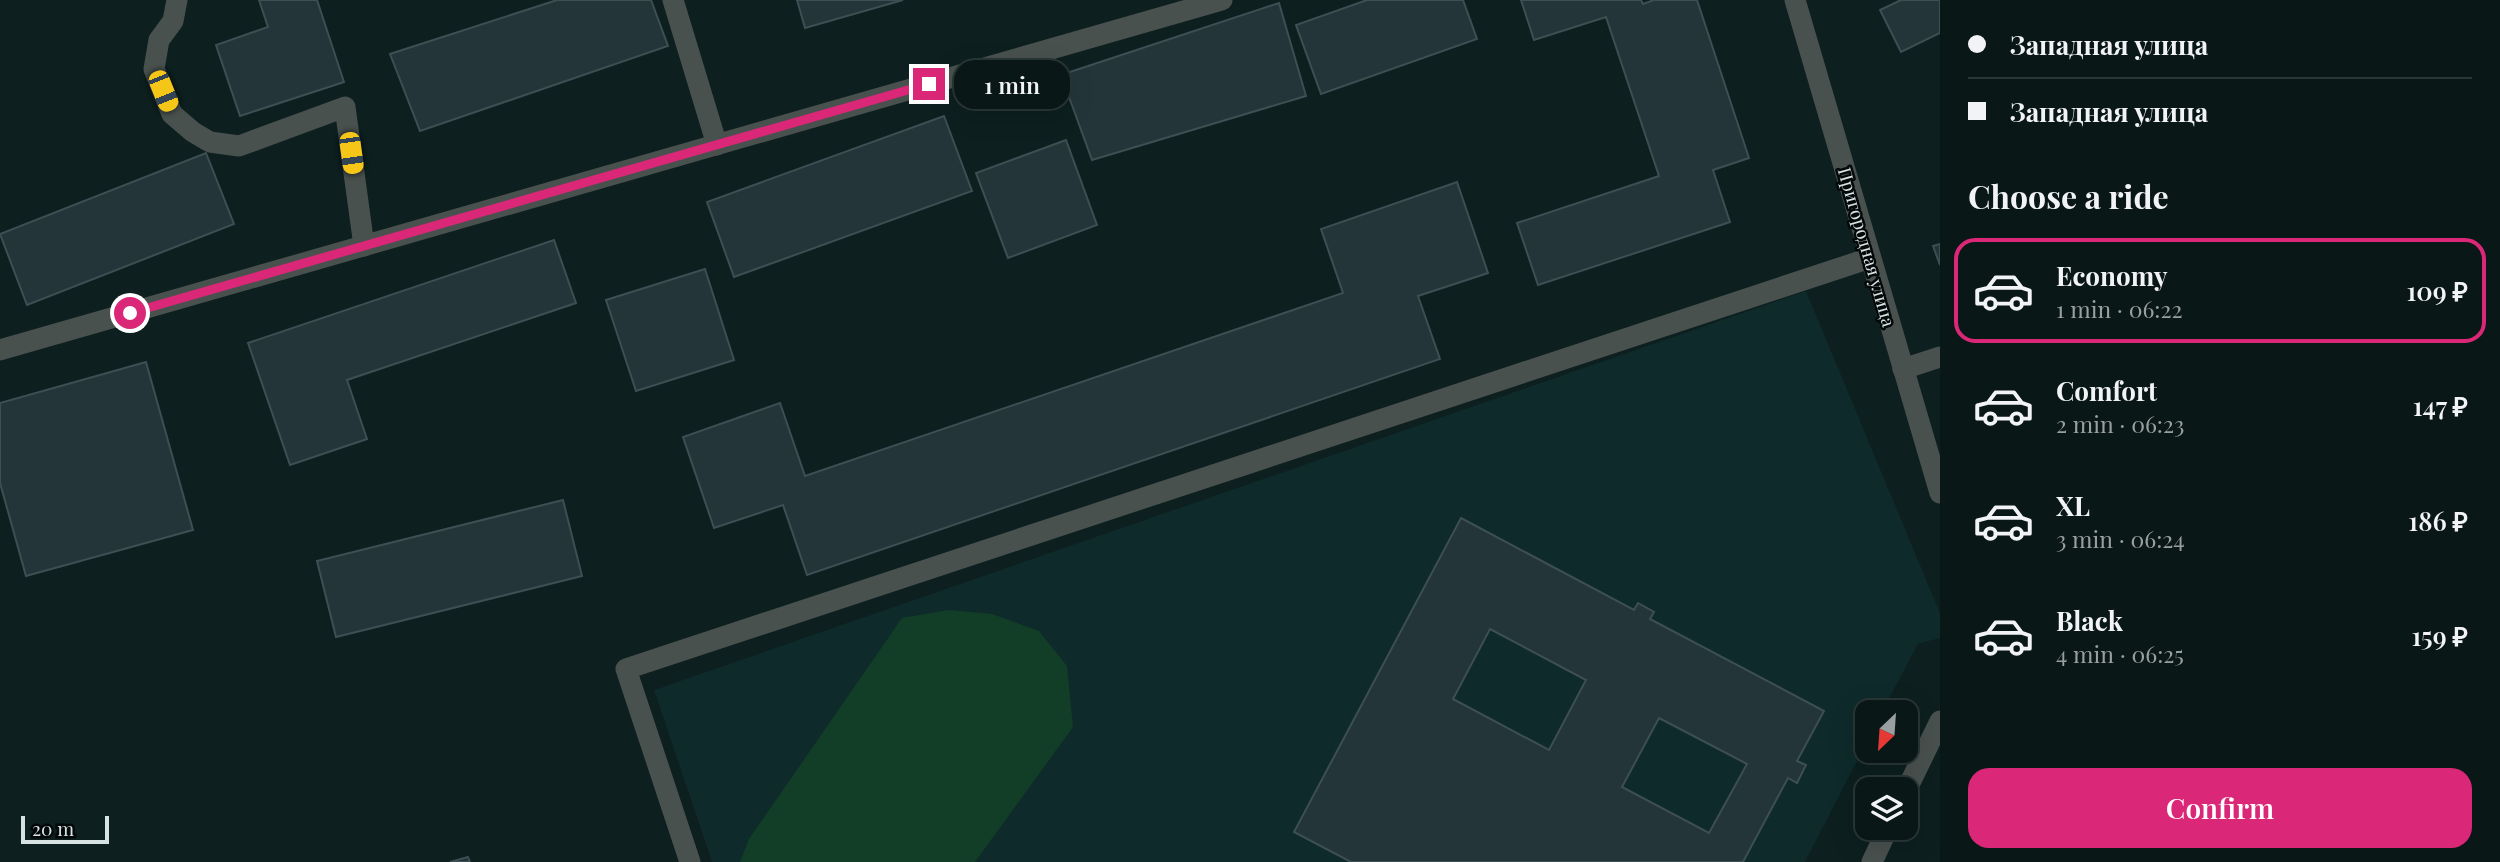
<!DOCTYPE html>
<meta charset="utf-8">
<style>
body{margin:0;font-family:"Playfair Display",serif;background:#182424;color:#f1f3f6;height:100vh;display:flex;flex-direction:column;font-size:26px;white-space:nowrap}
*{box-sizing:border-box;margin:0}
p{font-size:23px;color:#999fa1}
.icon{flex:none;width:38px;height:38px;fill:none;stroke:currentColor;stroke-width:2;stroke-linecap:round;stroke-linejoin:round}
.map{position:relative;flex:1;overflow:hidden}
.sheet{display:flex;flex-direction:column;background:#0a1717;width:560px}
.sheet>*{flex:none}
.guide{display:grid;align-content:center;height:154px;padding:0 28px;background:#0a1717}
.needle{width:46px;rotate:205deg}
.tools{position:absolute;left:1855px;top:700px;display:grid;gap:14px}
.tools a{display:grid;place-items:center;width:63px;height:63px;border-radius:14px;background:#0a1717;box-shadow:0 7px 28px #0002,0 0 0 2px #2a3636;font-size:35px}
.scale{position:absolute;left:21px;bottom:18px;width:88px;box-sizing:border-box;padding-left:7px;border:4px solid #d7e2e2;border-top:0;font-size:19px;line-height:24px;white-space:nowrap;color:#d7e2e2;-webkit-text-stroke:5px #030808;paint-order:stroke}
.end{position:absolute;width:32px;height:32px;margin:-16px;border:9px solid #db2777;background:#fff;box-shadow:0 0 0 4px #fff}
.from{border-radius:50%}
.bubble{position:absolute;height:49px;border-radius:21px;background:#0a1717;box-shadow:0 7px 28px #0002,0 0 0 2px #2a3636;font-size:23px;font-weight:600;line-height:49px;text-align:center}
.car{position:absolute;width:21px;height:42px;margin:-21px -10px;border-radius:9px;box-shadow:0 0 5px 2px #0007;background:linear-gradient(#f5c518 24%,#345 0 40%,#f5c518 0 76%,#345 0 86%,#f5c518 0)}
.guide b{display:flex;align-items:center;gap:24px;height:66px;font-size:26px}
.guide b+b{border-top:2px solid #2a3636}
.guide i{width:18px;height:18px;background:#f1f3f6}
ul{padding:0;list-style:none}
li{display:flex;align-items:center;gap:21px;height:105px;margin:0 14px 10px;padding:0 14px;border:4px solid transparent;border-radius:21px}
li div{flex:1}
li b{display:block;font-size:26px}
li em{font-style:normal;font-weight:600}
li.on{border-color:#db2777}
li>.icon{width:63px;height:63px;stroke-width:1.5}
h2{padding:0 28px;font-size:32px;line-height:84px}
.button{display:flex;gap:14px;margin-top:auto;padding:14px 28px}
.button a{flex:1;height:80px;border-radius:21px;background:#db2777;color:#fff;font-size:28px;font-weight:600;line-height:80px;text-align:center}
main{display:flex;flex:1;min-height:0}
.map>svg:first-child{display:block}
</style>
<main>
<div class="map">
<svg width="1940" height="862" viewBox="0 0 1940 862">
<rect width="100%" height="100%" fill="#0d1f1f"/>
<polygon fill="#0e2a2a" points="1806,291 1940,613 1940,638 1918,644 1882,712 1867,712 1867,742 1805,862 712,862 654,690"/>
<polygon fill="#123e28" points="948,610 992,614 1039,631 1067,666 1073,727 975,862 740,862 749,839 902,618"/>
<g fill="#243539" stroke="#3d4f53" stroke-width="2" fill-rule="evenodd">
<polygon points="259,0 317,0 344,82 240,116 216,45 268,27"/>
<polygon points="557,0 651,0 668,46 420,131 390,54"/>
<polygon points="797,0 903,0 805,28"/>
<polygon points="1367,0 1463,0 1477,39 1321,94 1296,25"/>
<polygon points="1521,0 1641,0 1643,4 1654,0 1697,0 1749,158 1713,170 1730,222 1538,285 1517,223 1659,176 1606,17 1534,40"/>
<polygon points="1901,0 1940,0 1940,33 1901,52 1880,10"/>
<polygon points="1279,3 1306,96 1092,160 1061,75"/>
<polygon points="944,116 972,191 734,277 707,202"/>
<polygon points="1066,140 1097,225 1008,258 976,173"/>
<polygon points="206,153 234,224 27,305 0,234"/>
<polygon points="1457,182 1488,273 1418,296 1440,359 807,575 783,505 714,528 683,437 780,403 805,476 1343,293 1321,229"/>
<polygon points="554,240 576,303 347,380 367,439 290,465 248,343"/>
<polygon points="1940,244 1940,265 1933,246"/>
<polygon points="705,269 734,360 636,391 606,300"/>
<polygon points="146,362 193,530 26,576 0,483 0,403"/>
<polygon points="563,500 582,576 336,637 317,561"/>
<path d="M1461,518L1634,610L1638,603L1654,612L1650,619L1824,711L1797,761L1806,765L1797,783L1788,778L1743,862H1351L1294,832ZM1490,629L1586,680L1549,750L1453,699ZM1659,718L1747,764L1709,833L1622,787Z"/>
<polygon points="468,857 470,862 450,862"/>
</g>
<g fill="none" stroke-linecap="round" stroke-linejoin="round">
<g stroke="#49514e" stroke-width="21">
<polyline points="177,0 173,21 159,40 154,69 172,114 193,132 210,142 239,146 345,107 364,246"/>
<polyline points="673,0 717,145"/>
<polyline points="1795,0 1940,493"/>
<polyline points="0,350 1222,0"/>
<polyline points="1903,369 1940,357"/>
<polyline points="1906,791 1940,721"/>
<polyline points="690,862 626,669 1870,258"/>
<polyline points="1872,862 1888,828"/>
</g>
</g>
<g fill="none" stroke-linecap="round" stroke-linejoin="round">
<polyline stroke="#db2777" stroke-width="9" points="130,313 929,84"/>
</g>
<g text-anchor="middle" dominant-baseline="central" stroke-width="5" stroke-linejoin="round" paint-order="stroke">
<g font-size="18" fill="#d7e2e2" stroke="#030808">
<text transform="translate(1867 247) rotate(74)">Пригородная улица</text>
</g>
</g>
</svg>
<div class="tools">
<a><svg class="needle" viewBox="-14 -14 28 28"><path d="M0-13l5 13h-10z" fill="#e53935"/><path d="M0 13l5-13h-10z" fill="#999fa1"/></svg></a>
<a><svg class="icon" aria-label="layers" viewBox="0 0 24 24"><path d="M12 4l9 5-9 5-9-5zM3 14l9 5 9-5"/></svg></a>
</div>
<div class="scale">20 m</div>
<i class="end from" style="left:130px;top:313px"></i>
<i class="end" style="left:929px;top:84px"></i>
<div class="bubble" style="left:954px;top:60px;width:116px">1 min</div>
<i class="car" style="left:163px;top:91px;rotate:158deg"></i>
<i class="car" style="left:351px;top:153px;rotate:172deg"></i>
</div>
<section class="sheet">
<div class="guide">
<b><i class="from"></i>Западная улица</b>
<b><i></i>Западная улица</b>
</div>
<h2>Choose a ride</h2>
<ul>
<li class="on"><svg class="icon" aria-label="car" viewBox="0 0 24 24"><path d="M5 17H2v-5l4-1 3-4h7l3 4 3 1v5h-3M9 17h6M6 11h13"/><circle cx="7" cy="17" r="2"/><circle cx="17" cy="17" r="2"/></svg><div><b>Economy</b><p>1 min · 06:22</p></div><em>109 ₽</em></li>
<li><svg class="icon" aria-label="car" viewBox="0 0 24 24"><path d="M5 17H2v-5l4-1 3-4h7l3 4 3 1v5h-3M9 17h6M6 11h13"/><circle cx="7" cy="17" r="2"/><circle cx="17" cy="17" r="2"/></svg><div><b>Comfort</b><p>2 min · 06:23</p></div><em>147 ₽</em></li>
<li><svg class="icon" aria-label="car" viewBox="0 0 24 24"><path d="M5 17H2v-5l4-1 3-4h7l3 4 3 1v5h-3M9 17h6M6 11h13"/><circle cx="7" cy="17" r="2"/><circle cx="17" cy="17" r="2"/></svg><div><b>XL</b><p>3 min · 06:24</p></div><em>186 ₽</em></li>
<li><svg class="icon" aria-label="car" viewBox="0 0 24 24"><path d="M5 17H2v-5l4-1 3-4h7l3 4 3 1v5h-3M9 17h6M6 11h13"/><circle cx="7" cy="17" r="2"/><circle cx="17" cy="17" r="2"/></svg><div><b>Black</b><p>4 min · 06:25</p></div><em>159 ₽</em></li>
</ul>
<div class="button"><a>Confirm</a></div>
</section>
</main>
